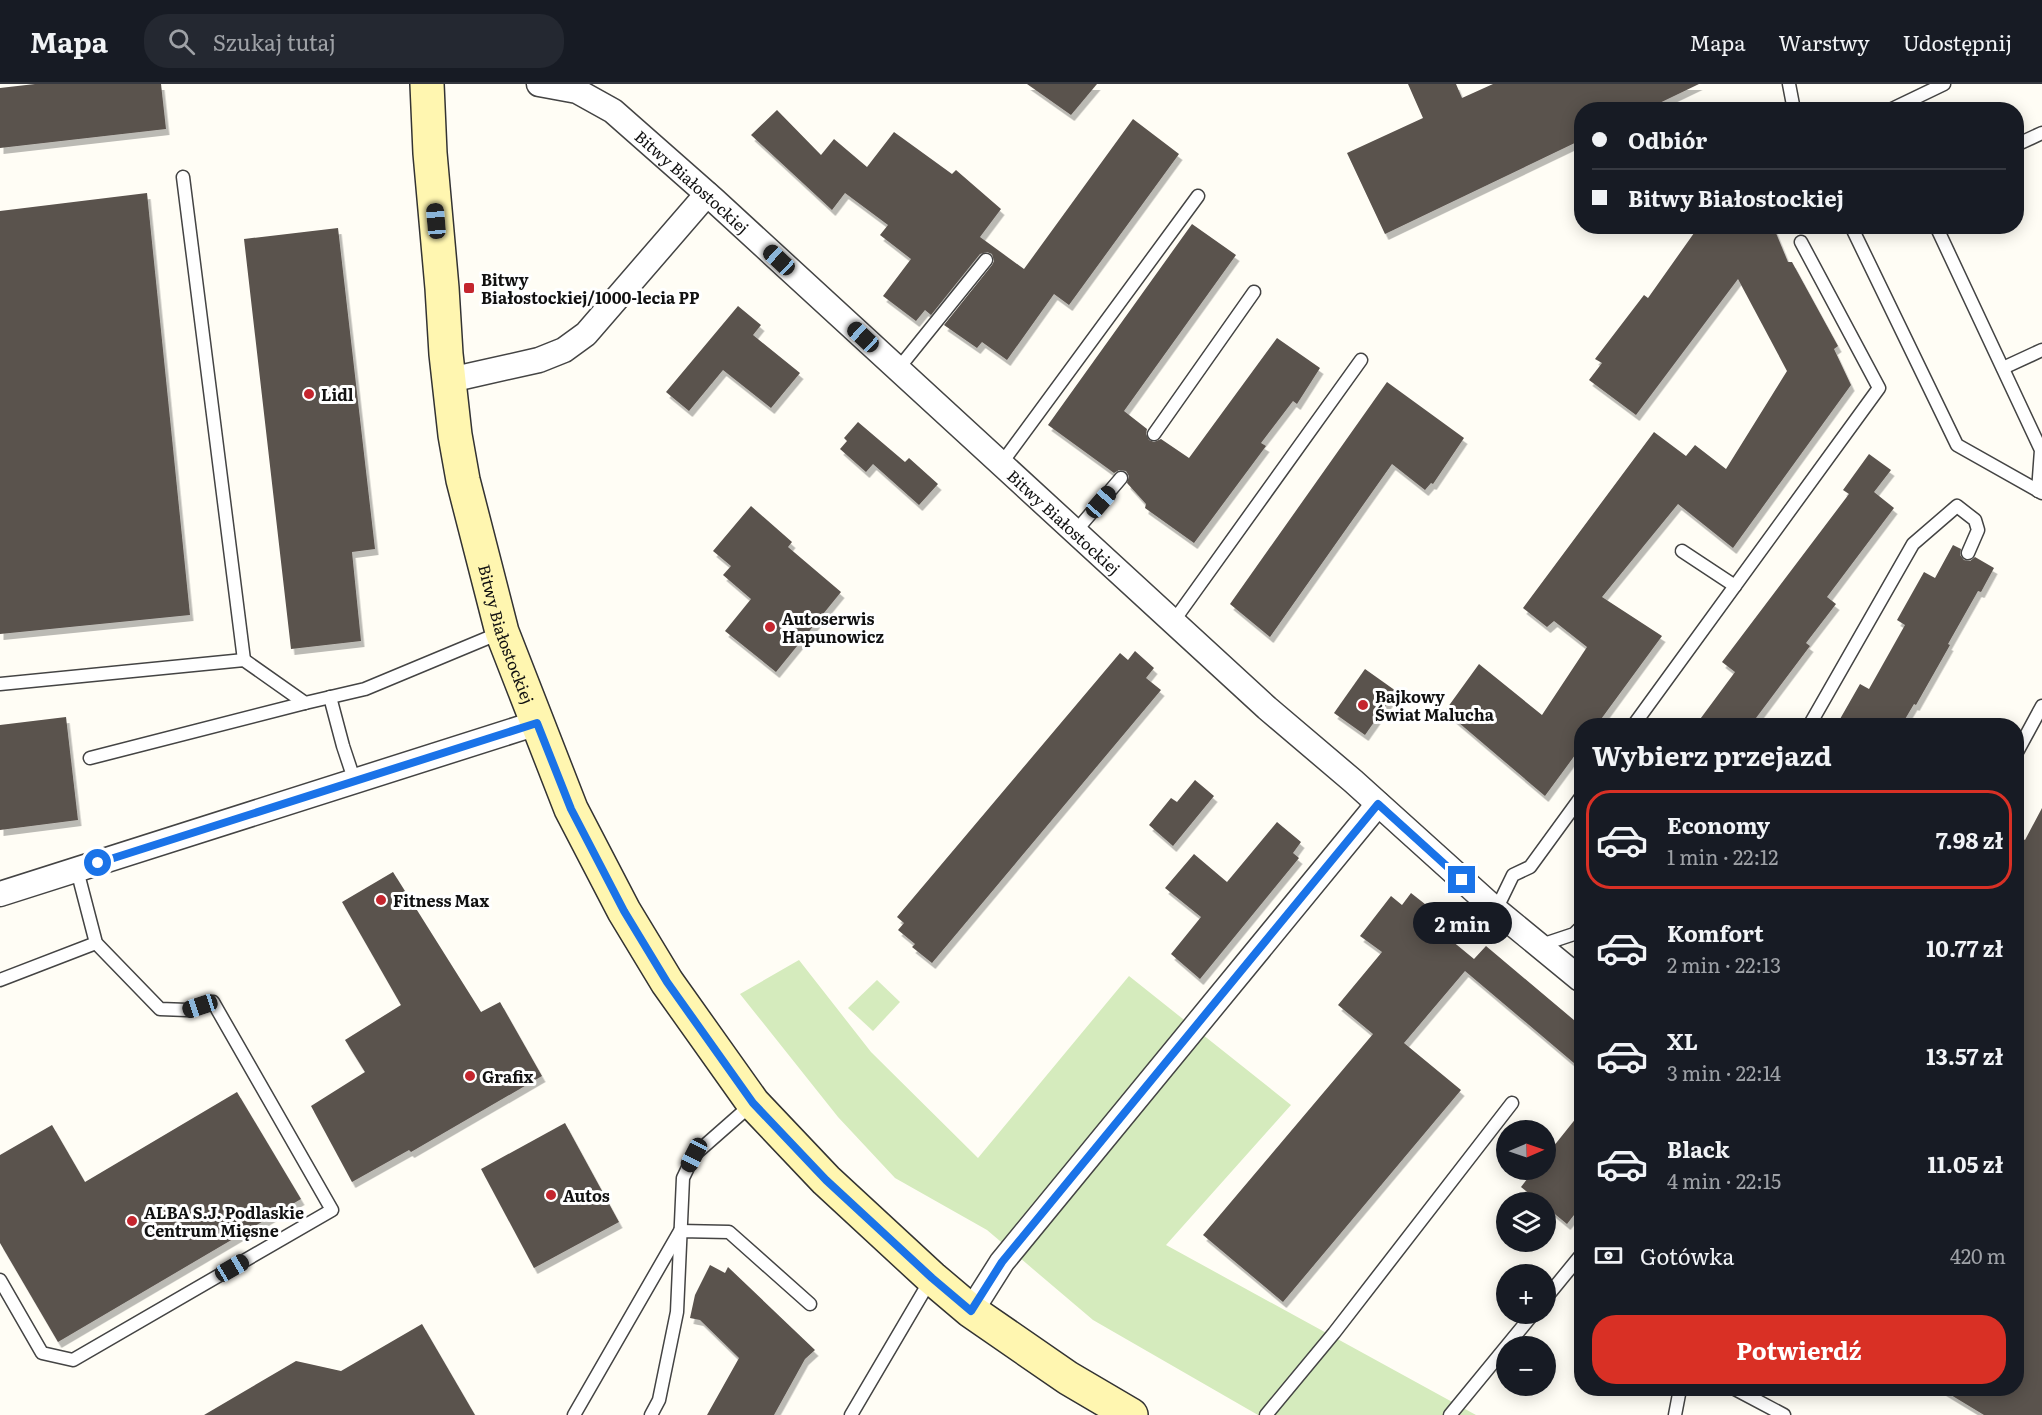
<!DOCTYPE html>
<html lang="pl">
<meta charset="utf-8">
<style>
body{margin:0;font-family:Literata,serif;background:#242831;color:#f1f3f6;height:100vh;display:flex;flex-direction:column;font-size:22px;white-space:nowrap}
*{box-sizing:border-box;margin:0}
p{font-size:20px;color:#9ea1a6}
.icon{flex:none;width:33px;height:33px;fill:none;stroke:currentColor;stroke-width:2;stroke-linecap:round;stroke-linejoin:round}
.map{position:relative;flex:1;overflow:hidden}
.sheet{position:absolute;left:1574px;top:634px;width:450px;height:678px;display:flex;flex-direction:column;background:#171b24;border-radius:24px;box-shadow:0 3px 15px #0003}
.sheet>*{flex:none}
.guide{position:absolute;left:1574px;top:18px;width:450px;height:132px;border-radius:24px;box-shadow:0 3px 15px #0003;display:grid;align-content:center;height:132px;padding:0 18px;background:#171b24}
.needle{width:39px;rotate:88deg}
.buttons{position:absolute;left:1496px;top:1036px;display:grid;gap:12px}
.buttons a{display:grid;place-items:center;width:60px;height:60px;border-radius:50%;background:#171b24;box-shadow:0 3px 15px #0003;font-size:30px}
.end{position:absolute;width:27px;height:27px;margin:-14px;border:8px solid #1a73e8;background:#fff;box-shadow:0 0 0 3px #fff}
.from{border-radius:50%}
.bubble{position:absolute;height:42px;border-radius:21px;background:#171b24;box-shadow:0 3px 15px #0003;font-size:20px;font-weight:700;line-height:42px;text-align:center}
.car{position:absolute;width:18px;height:36px;margin:-18px -9px;border-radius:8px;box-shadow:0 0 4px 2px #0007;background:linear-gradient(#222 24%,#8ab4d8 0 40%,#222 0 76%,#8ab4d8 0 86%,#222 0)}
.guide b{display:flex;align-items:center;gap:21px;height:57px;font-size:22px}
.guide b+b{border-top:2px solid #363941}
.guide i{width:15px;height:15px;background:#f1f3f6}
ul{padding:0;list-style:none}
li{display:flex;align-items:center;gap:18px;height:99px;margin:0 12px 9px;padding:0 6px;border:3px solid transparent;border-radius:24px}
li div{flex:1}
li b{display:block;font-size:22px}
li em{font-style:normal;font-weight:700}
li.active{border-color:#d93025}
li>.icon{width:54px;height:54px;stroke-width:1.5}
h2{padding:0 18px;font-size:27px;line-height:72px}
.pay{display:flex;align-items:center;gap:15px;height:66px;padding:0 18px;font-size:22px}
.pay p{margin-inline-start:auto}
.primary-button{display:flex;gap:12px;margin-top:auto;padding:12px 18px}
.primary-button a{flex:1;height:69px;border-radius:24px;background:#d93025;color:#fff;font-size:24px;font-weight:700;line-height:69px;text-align:center}
header{display:flex;align-items:center;gap:36px;box-sizing:border-box;height:84px;padding:0 30px;background:#171b24;border-bottom:2px solid #363941}
header strong{font-size:28px}
nav{display:flex;gap:33px;margin-inline-start:auto;font-size:21px}
.search{width:420px;height:54px;background:#242831;display:flex;align-items:center;gap:15px;box-sizing:border-box;padding:0 21px;border-radius:24px;color:#9ea1a6;font-size:22px}
.map>svg:first-child{display:block}
</style>
<header>
<strong>Mapa</strong>
<div class="search"><svg class="icon" aria-label="search" viewBox="0 0 24 24"><circle cx="10" cy="10" r="6"/><path d="M15 15l6 6"/></svg>Szukaj tutaj</div>
<nav><a>Mapa</a><a>Warstwy</a><a>Udostępnij</a></nav>
</header>
<div class="map">
<svg width="2042" height="1331" viewBox="0 0 2042 1331">
<defs>
<filter id="shadow"><feDropShadow dx="3.5" dy="6" stdDeviation="0" flood-color="#0004"/></filter>
</defs>
<rect width="100%" height="100%" fill="#fffdf5"/>
<g fill="#d5ebbd">
<polygon points="799,876 871,968 978,1074 1129,892 1291,1021 1166,1161 1476,1331 1258,1331 1093,1236 987,1146 895,1094 838,1033 740,910"/>
<polygon points="877,896 900,918 873,947 848,924"/>
</g>
<g fill="#5a524d" filter="url(#shadow)">
<polygon points="35,0 161,0 166,45 0,64 0,4"/>
<polygon points="1027,0 1097,0 1071,31"/>
<polygon points="1408,0 1456,0 1462,14 1493,0 1699,0 1645,26 1581,26 1581,56 1385,150 1347,69 1423,34"/>
<polygon points="777,26 821,71 834,55 867,83 894,48 952,90 956,86 1001,125 980,153 1024,185 1133,35 1179,70 1069,221 1054,210 1007,276 982,258 977,264 944,241 992,181 994,177 992,170 987,168 980,170 931,231 925,226 916,237 883,212 911,175 880,151 888,141 845,109 832,126 751,51"/>
<polygon points="147,109 190,531 0,550 0,127"/>
<polygon points="1192,140 1236,171 1124,327 1147,345 1146,350 1149,356 1154,358 1161,355 1189,374 1277,254 1320,284 1297,320 1293,317 1261,359 1266,362 1194,459 1145,424 1146,420 1127,399 1129,392 1126,387 1119,386 1114,389 1048,341"/>
<polygon points="1699,142 1773,142 1788,178 1792,178 1838,262 1834,265 1851,301 1733,464 1678,420 1602,513 1662,552 1596,642 1581,642 1581,663 1545,712 1445,627 1479,580 1542,631 1587,563 1554,537 1547,543 1523,524 1654,348 1686,372 1695,361 1726,385 1787,287 1738,195 1636,331 1589,296 1602,279 1595,275 1644,211 1648,214"/>
<polygon points="338,144 375,465 352,468 361,557 291,565 244,155"/>
<polygon points="738,222 761,241 753,251 800,289 771,324 723,286 689,327 666,308"/>
<polygon points="1387,298 1464,354 1433,400 1431,399 1425,406 1392,380 1270,553 1230,520"/>
<polygon points="858,338 905,378 909,374 938,400 919,421 873,380 866,388 840,365 847,357 844,354"/>
<polygon points="1869,370 1891,386 1874,408 1894,424 1827,513 1836,520 1806,559 1810,562 1750,642 1695,642 1735,588 1722,578 1849,410 1843,406"/>
<polygon points="751,422 792,458 788,463 841,508 776,588 725,547 751,515 723,491 731,482 713,467"/>
<polygon points="1953,461 1961,465 1960,471 1964,476 1970,477 1975,473 1994,484 1981,508 1978,507 1948,560 1950,561 1916,621 1914,620 1901,642 1836,642 1860,600 1869,605 1905,541 1897,536 1924,488 1935,494"/>
<polygon points="1135,567 1154,584 1146,594 1161,606 932,879 912,863 915,860 898,846 904,839 897,833 1120,569 1128,576"/>
<polygon points="1365,585 1396,607 1365,651 1334,629"/>
<polygon points="66,633 78,736 0,746 0,641"/>
<polygon points="1195,696 1214,712 1173,762 1149,741 1171,714 1177,718"/>
<polygon points="2042,724 2042,1331 1984,1331 1941,1305 2016,1305 2016,751 2025,756"/>
<polygon points="1277,738 1301,758 1293,769 1299,774 1200,895 1171,870 1201,833 1165,804 1194,770 1227,798"/>
<polygon points="393,788 481,928 500,918 542,992 411,1068 409,1066 352,1098 311,1022 365,988 345,956 401,921 342,818"/>
<polygon points="1411,809 1430,824 1423,833 1474,875 1486,862 1581,942 1581,985 1465,887 1404,959 1461,1006 1283,1218 1203,1151 1373,950 1338,921 1382,868 1360,852 1391,812 1402,821"/>
<polygon points="237,1008 301,1115 58,1258 0,1159 0,1071 52,1041 85,1098"/>
<polygon points="1581,1028 1581,1122 1567,1140 1545,1122 1545,1119 1541,1119 1521,1103 1534,1086 1545,1086 1545,1073"/>
<polygon points="565,1039 619,1138 534,1184 481,1085"/>
<polygon points="710,1181 725,1189 728,1183 815,1266 805,1275 774,1331 707,1331 739,1274 700,1236 690,1234 695,1211"/>
<polygon points="422,1240 475,1331 204,1331 296,1277 341,1287"/>
</g>
<g fill="none" stroke-linecap="round" stroke-linejoin="round">
<g stroke="#444" stroke-width="15">
<g id="lane">
<polyline points="1789,0 1794,26"/>
<polyline points="1890,26 1944,0"/>
<polyline points="2016,61 2042,49"/>
<polyline points="183,93 244,576"/>
<polyline points="1851,142 1957,361 2042,409"/>
<polyline points="1936,142 2041,366 2038,407"/>
<polyline points="2003,284 2042,266"/>
<polyline points="898,285 986,176"/>
<polyline points="1154,350 1254,208"/>
<polyline points="1001,380 1198,112"/>
<polyline points="1075,448 1121,394"/>
<polyline points="1682,467 1735,502"/>
<polyline points="1173,538 1361,276"/>
<polyline points="0,600 244,576 305,619 365,605 502,548"/>
<polyline points="330,613 343,662 355,698"/>
<polyline points="1633,642 1879,304 1801,158"/>
<polyline points="1809,642 1913,460 1957,422 1975,436 1978,446 1968,469"/>
<polyline points="2016,670 2042,622"/>
<polyline points="90,674 305,619"/>
<polyline points="1496,826 1513,791 1530,783 1581,713"/>
<polyline points="1538,862 1574,850 1581,843"/>
<polyline points="0,896 96,859"/>
<polyline points="0,1196 42,1269 73,1276 332,1126 213,918 187,926 160,925 96,859 77,786"/>
<polyline points="1545,1215 1581,1171"/>
<polyline points="1735,1305 1784,1331"/>
<polyline points="574,1331 680,1147 729,1148 810,1220"/>
<polyline points="651,1331 659,1316 677,1228 683,1094 694,1071 752,1020"/>
<polyline points="851,1331 931,1195"/>
<polyline points="1266,1331 1334,1249 1512,1019"/>
<polyline points="1450,1331 1533,1230"/>
<polyline points="1675,1331 1680,1305"/>
</g>
</g>
<g stroke="#444" stroke-width="27">
<g id="street">
<path id="s1" d="M539,0L577,7L613,27L714,116L1267,624L1353,697L1496,826L1580,895"/>
<polyline points="450,296 539,276 564,266 586,250 707,110"/>
<polyline points="0,810 537,639"/>
<polyline points="971,1227 1002,1178 1378,720"/>
</g>
</g>
<g stroke="#333" stroke-width="36">
<g id="secondary">
<path id="s2" d="M427,0L430,69L442,204L446,270L455,351L463,396L502,548L571,725L624,827L667,898L753,1019L826,1096L932,1194L971,1227L1068,1294L1131,1331"/>
</g>
</g>
<use href="#lane" stroke="#fff" stroke-width="12"/>
<use href="#street" stroke="#fff" stroke-width="24"/>
<use href="#secondary" stroke="#fff6b0" stroke-width="33"/>
</g>
<g fill="none" stroke-linecap="round" stroke-linejoin="round">
<polyline stroke="#1a73e8" stroke-width="8" points="98,779 537,639 571,725 624,827 667,898 753,1019 826,1096 932,1194 971,1227 1002,1178 1378,720 1462,796"/>
</g>
<g fill="#c4262e" stroke="#fff" stroke-width="2">
<rect x="463" y="198" width="12" height="12" rx="3"/>
<circle cx="309" cy="310" r="6"/>
<circle cx="770" cy="543" r="6"/>
<circle cx="1363" cy="621" r="6"/>
<circle cx="381" cy="816" r="6"/>
<circle cx="470" cy="992" r="6"/>
<circle cx="551" cy="1111" r="6"/>
<circle cx="132" cy="1137" r="6"/>
</g>
<g text-anchor="middle" dominant-baseline="central" stroke-width="6" stroke-linejoin="round" paint-order="stroke">
<g font-size="16" fill="#111" stroke="#fff">
<text stroke="none"><textPath href="#s1" startOffset="186">Bitwy Białostockiej</textPath></text>
<text stroke="none"><textPath href="#s1" startOffset="690">Bitwy Białostockiej</textPath></text>
<text stroke="none"><textPath href="#s2" startOffset="558">Bitwy Białostockiej</textPath></text>
</g>
<g font-size="16" font-weight="bold" fill="#111" stroke="#fff" text-anchor="start">
<text x="481" y="195">Bitwy<tspan x="481" dy="18">Białostockiej/1000-lecia PP</tspan></text>
<text x="321" y="310">Lidl</text>
<text x="782" y="534">Autoserwis<tspan x="782" dy="18">Hapunowicz</tspan></text>
<text x="1375" y="612">Bajkowy<tspan x="1375" dy="18">Świat Malucha</tspan></text>
<text x="393" y="816">Fitness Max</text>
<text x="482" y="992">Grafix</text>
<text x="563" y="1111">Autos</text>
<text x="144" y="1128">ALBA S.J. Podlaskie<tspan x="144" dy="18">Centrum Mięsne</tspan></text>
</g>
</g>
</svg>
<div class="buttons">
<a><svg class="needle" viewBox="-14 -14 28 28"><path d="M0-13l5 13h-10z" fill="#e53935"/><path d="M0 13l5-13h-10z" fill="#9ea1a6"/></svg></a>
<a><svg class="icon" aria-label="layers" viewBox="0 0 24 24"><path d="M12 4l9 5-9 5-9-5zM3 14l9 5 9-5"/></svg></a>
<a>+</a>
<a>−</a>
</div>
<i class="end from" style="left:98px;top:779px"></i>
<i class="end" style="left:1462px;top:796px"></i>
<div class="bubble" style="left:1413px;top:818px;width:99px">2 min</div>
<i class="car" style="left:436px;top:137px;rotate:355deg"></i>
<i class="car" style="left:779px;top:176px;rotate:313deg"></i>
<i class="car" style="left:863px;top:253px;rotate:313deg"></i>
<i class="car" style="left:1101px;top:418px;rotate:41deg"></i>
<i class="car" style="left:200px;top:922px;rotate:252deg"></i>
<i class="car" style="left:694px;top:1071px;rotate:207deg"></i>
<i class="car" style="left:232px;top:1184px;rotate:60deg"></i>
<div class="guide">
<b><i class="from"></i>Odbiór</b>
<b><i></i>Bitwy Białostockiej</b>
</div>
<section class="sheet">
<h2>Wybierz przejazd</h2>
<ul>
<li class="active"><svg class="icon" aria-label="car" viewBox="0 0 24 24"><path d="M5 17H2v-5l4-1 3-4h7l3 4 3 1v5h-3M9 17h6M6 11h13"/><circle cx="7" cy="17" r="2"/><circle cx="17" cy="17" r="2"/></svg><div><b>Economy</b><p>1 min · 22:12</p></div><em>7.98 zł</em></li>
<li><svg class="icon" aria-label="car" viewBox="0 0 24 24"><path d="M5 17H2v-5l4-1 3-4h7l3 4 3 1v5h-3M9 17h6M6 11h13"/><circle cx="7" cy="17" r="2"/><circle cx="17" cy="17" r="2"/></svg><div><b>Komfort</b><p>2 min · 22:13</p></div><em>10.77 zł</em></li>
<li><svg class="icon" aria-label="car" viewBox="0 0 24 24"><path d="M5 17H2v-5l4-1 3-4h7l3 4 3 1v5h-3M9 17h6M6 11h13"/><circle cx="7" cy="17" r="2"/><circle cx="17" cy="17" r="2"/></svg><div><b>XL</b><p>3 min · 22:14</p></div><em>13.57 zł</em></li>
<li><svg class="icon" aria-label="car" viewBox="0 0 24 24"><path d="M5 17H2v-5l4-1 3-4h7l3 4 3 1v5h-3M9 17h6M6 11h13"/><circle cx="7" cy="17" r="2"/><circle cx="17" cy="17" r="2"/></svg><div><b>Black</b><p>4 min · 22:15</p></div><em>11.05 zł</em></li>
</ul>
<div class="pay"><svg class="icon" aria-label="cash" viewBox="0 0 24 24"><path d="M3 7h18v10H3z"/><circle cx="12" cy="12" r="2"/></svg>Gotówka<p>420 m</p></div>
<div class="primary-button"><a>Potwierdź</a></div>
</section>
</div>
